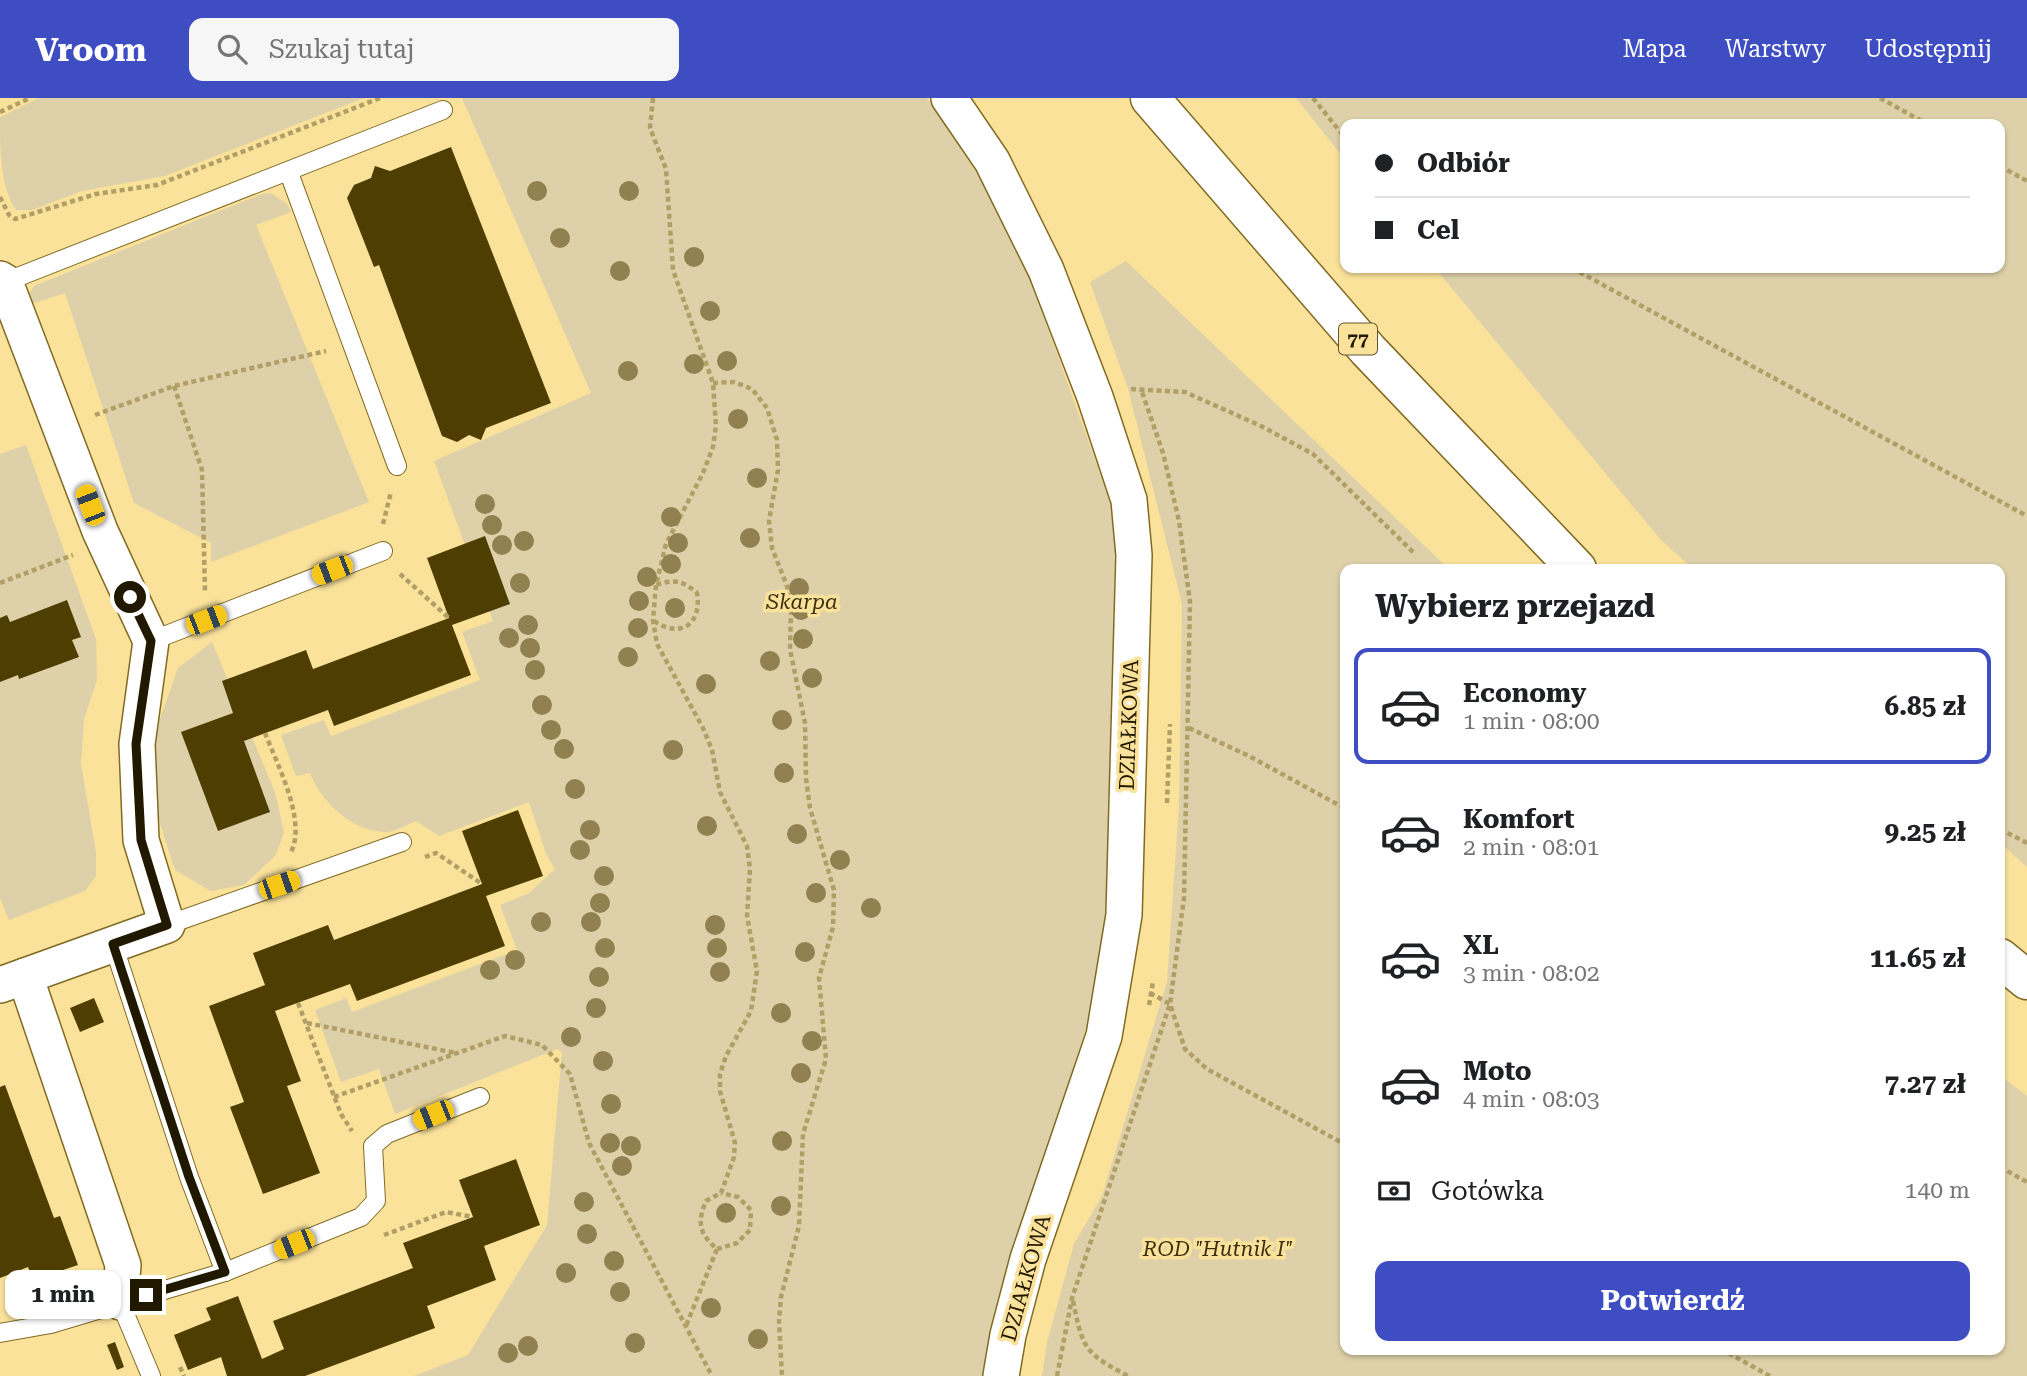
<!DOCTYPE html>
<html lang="pl">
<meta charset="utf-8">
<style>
body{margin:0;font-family:"Roboto Serif",serif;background:#f6f6f6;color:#202124;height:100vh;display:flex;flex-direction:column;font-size:26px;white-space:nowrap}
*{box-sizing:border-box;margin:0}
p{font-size:23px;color:#757577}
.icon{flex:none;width:38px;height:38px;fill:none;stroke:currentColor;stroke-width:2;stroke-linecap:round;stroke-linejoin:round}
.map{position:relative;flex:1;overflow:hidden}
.side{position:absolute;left:1340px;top:466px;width:665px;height:791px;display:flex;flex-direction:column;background:#fff;border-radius:14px;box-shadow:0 2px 5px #0004}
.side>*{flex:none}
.top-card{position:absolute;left:1340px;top:21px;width:665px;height:154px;border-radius:14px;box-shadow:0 2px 5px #0004;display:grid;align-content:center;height:154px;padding:0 35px;background:#fff}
.end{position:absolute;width:32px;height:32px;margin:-16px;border:9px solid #211800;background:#fff;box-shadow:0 0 0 4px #fff}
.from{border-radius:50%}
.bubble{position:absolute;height:49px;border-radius:14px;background:#fff;box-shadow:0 2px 5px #0004;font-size:23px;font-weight:700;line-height:49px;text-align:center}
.car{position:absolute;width:21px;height:42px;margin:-21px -10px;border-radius:9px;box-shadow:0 0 5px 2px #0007;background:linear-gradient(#f5c518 24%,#345 0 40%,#f5c518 0 76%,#345 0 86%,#f5c518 0)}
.top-card b{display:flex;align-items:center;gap:24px;height:66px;font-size:26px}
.top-card b+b{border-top:2px solid #e0e0e0}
.top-card i{width:18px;height:18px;background:#202124}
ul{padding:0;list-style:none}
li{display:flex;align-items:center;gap:21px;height:116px;margin:0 14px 10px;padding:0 21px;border:4px solid transparent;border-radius:14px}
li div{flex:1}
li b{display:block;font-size:26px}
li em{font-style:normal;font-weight:700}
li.on{border-color:#3e4dc1}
li>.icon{width:63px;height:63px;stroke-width:1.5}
h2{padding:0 35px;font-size:32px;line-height:84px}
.pay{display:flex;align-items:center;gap:18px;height:77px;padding:0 35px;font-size:26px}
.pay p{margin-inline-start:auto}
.cta{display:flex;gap:14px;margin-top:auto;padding:14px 35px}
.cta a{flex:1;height:80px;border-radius:14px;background:#3e4dc1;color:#fff;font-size:28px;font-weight:700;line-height:80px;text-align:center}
header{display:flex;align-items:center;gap:42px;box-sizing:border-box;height:98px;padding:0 35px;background:#3e4dc1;color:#fff}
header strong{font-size:33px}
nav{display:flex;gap:38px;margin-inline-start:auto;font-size:24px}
.search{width:490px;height:63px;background:#f6f6f6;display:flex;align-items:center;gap:18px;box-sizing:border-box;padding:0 24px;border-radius:14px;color:#757577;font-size:26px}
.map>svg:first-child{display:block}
</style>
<header>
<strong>Vroom</strong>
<div class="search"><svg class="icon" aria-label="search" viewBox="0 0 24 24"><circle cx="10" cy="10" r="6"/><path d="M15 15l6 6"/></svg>Szukaj tutaj</div>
<nav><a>Mapa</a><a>Warstwy</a><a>Udostępnij</a></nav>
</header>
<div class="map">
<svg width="2027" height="1278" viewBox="0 0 2027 1278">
<rect width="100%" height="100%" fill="#fae29b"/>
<g fill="#ded1a9">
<path d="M39,0H364L165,78L82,93L32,112H16C0,88 0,50 0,19Z"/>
<path d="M462,0H927L985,88L1026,169L1110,404L1115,442L1108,805L1100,867L1088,924L994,1219L983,1278H414L468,1257L547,1127L562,954L557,951L395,1016L379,971L341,984L315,912L346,900L352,914L517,852L500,807L529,795L555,771L546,756L529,704L439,738L416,723C408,726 394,735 385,734C352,733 321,704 310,675L296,678L281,637L324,622L331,638L480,582L462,534L493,523L434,363L591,295Z"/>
<polygon points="1296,0 2027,0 2027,769 2000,745 2000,471 1693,471 1660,441 1435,170 2000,170 2000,26 1346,26 1346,63"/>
<polygon points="271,95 287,106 291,114 256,127 369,404 211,464 211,445 134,405 65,195 26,208 26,200 34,188 259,97"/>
<polygon points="1126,163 1449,471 1346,471 1346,1251 2000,1251 2000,977 2027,998 2027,1278 1042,1278 1047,1244 1074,1146 1102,1098 1167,884 1179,708 1182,506 1128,291 1090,184"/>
<polygon points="26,347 96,541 97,582 84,621 81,666 96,754 96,778 85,793 9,822 0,800 0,356"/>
<polygon points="212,544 275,694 284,735 275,758 244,787 211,793 175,772 155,710 155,635 178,570"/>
</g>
<g fill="#4e3e01">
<polygon points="451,49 551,305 486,330 481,342 469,337 457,344 442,338 379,167 374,169 347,100 354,87 371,80 375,68 390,73"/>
<polygon points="485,438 510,506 452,527 471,577 334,628 328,612 244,643 270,714 218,733 181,634 233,615 222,583 306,552 313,571 449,520 427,460"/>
<polygon points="67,502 81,539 72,542 79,559 19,581 18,577 0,584 0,520 7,517 10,524"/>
<polygon points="518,712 543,778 486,798 505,848 357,903 350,886 275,913 301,983 287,988 320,1075 263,1096 230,1009 244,1004 209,908 265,887 253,855 328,827 334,842 482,786 462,733"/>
<polygon points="94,900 104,924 80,934 70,910"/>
<polygon points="5,987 54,1120 60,1118 78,1167 33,1182 28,1169 0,1180 0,989"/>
<polygon points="516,1061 540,1127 484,1148 496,1182 427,1208 435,1230 305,1278 227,1278 221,1259 188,1272 174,1237 211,1222 206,1210 238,1198 262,1261 284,1251 273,1223 413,1170 403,1145 473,1119 459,1082"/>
<polygon points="115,1244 124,1269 117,1272 107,1247"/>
</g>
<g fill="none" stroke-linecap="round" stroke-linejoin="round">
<g stroke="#816b23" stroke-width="20">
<g id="service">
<polyline points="289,75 397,368"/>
<polyline points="5,184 443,12"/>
<polyline points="151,543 383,453"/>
<polyline points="167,827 402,744"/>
<polyline points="113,846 189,1079 225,1174"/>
<polyline points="120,1204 151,1278"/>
<polyline points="0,1235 51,1226 225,1174 361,1119 376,1103 373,1048 387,1036 480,999"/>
</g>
</g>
<g stroke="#816b23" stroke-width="38">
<g id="minor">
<polyline points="949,0 992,63 1046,172 1095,299 1129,402 1134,457 1124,817 1104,938 1028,1161 1008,1237 1001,1278"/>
<polyline points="0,181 5,184 100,433 151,543 137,646 141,742 167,827 0,887"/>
<polyline points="25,878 123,1167 120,1204"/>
</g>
</g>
<g stroke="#816b23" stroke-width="41">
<g id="primary">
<polyline points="1150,0 1368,252 1577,471"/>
<polyline points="2000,860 2027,882"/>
</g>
</g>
<g stroke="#b29f67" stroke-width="4.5" stroke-dasharray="5 3.5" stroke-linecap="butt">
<path d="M653,0L650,30L666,71L673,172L713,285L716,328L713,349L703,375L666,446L656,487L653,522L657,546L703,630L712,652L720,694L747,748L750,771L747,818L757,873L751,913L726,958L720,976V993L735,1045L734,1059L721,1095L706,1103C697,1124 699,1136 717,1151L686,1228"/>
<polyline points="1313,0 1346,41"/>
<polyline points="1880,0 1927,26"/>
<polyline points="0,14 30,0"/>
<polyline points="2000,68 2027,83"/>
<polyline points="0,99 9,117 15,121 96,96 157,87 380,0"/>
<polyline points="1572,170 2027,418"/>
<polyline points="713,285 734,284 752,291 767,310 777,342 778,372 769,423 772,450 787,488 791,510 790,551 805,625 806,681 810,710 834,792 833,829 819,880 826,961 803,1036 799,1128 781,1199 779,1223 782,1278"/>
<polyline points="174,288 202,372 205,493"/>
<polyline points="1131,291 1185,294 1261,328 1313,356 1414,455"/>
<polyline points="95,317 174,288 326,253"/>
<polyline points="383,426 391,394"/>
<polyline points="400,476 449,520"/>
<polyline points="0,485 73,457"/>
<path d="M654,523C681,541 702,526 697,495C682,482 674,481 656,487"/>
<polyline points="1189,630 1249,658 1346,711"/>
<path d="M265,635C277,666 307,723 291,754"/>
<polyline points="1167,705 1170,626"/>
<polyline points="2000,731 2027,745"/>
<polyline points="425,759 436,755 482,786"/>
<polyline points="1150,895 1170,906 1185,951 1207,971 1346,1047"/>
<polyline points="298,905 341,1016 352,1033"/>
<polyline points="1149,907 1153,884"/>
<polyline points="307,925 456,955"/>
<polyline points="334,999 505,938 542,947 570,976 589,1045 712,1278"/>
<polyline points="2000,1069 2027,1084"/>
<polyline points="384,1137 446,1114 473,1119"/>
<polyline points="717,1151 737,1145 750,1132 751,1112 738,1099 721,1095"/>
<path d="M1073,1203C1083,1252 1085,1255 1128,1278"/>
<polyline points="1721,1251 1770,1278"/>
<polyline points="180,1269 184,1278"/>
<polyline points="1057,1278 1072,1200 1170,906 1184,800 1190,504 1179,423 1163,355 1141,291"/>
</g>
<use href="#service" stroke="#fff" stroke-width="18"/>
<use href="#minor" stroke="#fff" stroke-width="35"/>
<use href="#primary" stroke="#fff" stroke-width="38"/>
</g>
<g fill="#918150">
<circle cx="537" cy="93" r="10"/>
<circle cx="629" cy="93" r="10"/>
<circle cx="560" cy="140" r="10"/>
<circle cx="694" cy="159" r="10"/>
<circle cx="620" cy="173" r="10"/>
<circle cx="710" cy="213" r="10"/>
<circle cx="727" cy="263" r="10"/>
<circle cx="694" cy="266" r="10"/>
<circle cx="628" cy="273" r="10"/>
<circle cx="738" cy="321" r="10"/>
<circle cx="757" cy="380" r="10"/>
<circle cx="485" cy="406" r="10"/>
<circle cx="671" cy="419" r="10"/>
<circle cx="492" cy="427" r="10"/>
<circle cx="750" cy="440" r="10"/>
<circle cx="524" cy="443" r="10"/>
<circle cx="678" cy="445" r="10"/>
<circle cx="502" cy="447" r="10"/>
<circle cx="671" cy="466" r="10"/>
<circle cx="647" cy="479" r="10"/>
<circle cx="520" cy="485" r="10"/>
<circle cx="799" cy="490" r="10"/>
<circle cx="639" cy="503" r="10"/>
<circle cx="675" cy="510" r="10"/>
<circle cx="801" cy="512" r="10"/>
<circle cx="528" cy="527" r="10"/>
<circle cx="638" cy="530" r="10"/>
<circle cx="509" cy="540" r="10"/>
<circle cx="803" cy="541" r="10"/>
<circle cx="530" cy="550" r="10"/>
<circle cx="628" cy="559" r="10"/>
<circle cx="770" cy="563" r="10"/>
<circle cx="535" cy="572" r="10"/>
<circle cx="812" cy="580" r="10"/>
<circle cx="706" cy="586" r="10"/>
<circle cx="542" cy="607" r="10"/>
<circle cx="782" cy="622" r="10"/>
<circle cx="551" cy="632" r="10"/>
<circle cx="564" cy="651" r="10"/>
<circle cx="673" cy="652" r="10"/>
<circle cx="784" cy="675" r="10"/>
<circle cx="575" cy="691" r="10"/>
<circle cx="707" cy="728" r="10"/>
<circle cx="590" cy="732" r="10"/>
<circle cx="797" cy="736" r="10"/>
<circle cx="580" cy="752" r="10"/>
<circle cx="840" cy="762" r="10"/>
<circle cx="604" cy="778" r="10"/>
<circle cx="816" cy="795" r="10"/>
<circle cx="600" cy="805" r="10"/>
<circle cx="871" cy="810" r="10"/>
<circle cx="541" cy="824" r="10"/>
<circle cx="591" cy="824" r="10"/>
<circle cx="715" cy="827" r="10"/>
<circle cx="605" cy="850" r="10"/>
<circle cx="717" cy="850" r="10"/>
<circle cx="805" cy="854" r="10"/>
<circle cx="515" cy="862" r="10"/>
<circle cx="490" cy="872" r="10"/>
<circle cx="720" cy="874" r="10"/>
<circle cx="599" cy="879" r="10"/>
<circle cx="596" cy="910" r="10"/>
<circle cx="781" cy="915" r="10"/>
<circle cx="571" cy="939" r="10"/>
<circle cx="812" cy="943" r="10"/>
<circle cx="603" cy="963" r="10"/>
<circle cx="801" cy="975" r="10"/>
<circle cx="611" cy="1006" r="10"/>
<circle cx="782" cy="1043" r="10"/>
<circle cx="610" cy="1045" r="10"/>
<circle cx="631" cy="1048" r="10"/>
<circle cx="622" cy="1068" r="10"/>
<circle cx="584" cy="1104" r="10"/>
<circle cx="781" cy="1108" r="10"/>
<circle cx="726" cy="1115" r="10"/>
<circle cx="587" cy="1136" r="10"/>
<circle cx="614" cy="1163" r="10"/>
<circle cx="566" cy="1175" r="10"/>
<circle cx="620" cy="1194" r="10"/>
<circle cx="711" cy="1210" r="10"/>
<circle cx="758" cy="1241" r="10"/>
<circle cx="635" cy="1245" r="10"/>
<circle cx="528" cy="1248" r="10"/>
<circle cx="508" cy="1255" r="10"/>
</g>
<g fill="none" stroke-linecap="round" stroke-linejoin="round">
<polyline stroke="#211800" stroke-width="9" points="130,499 151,543 136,646 141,742 167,827 113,846 189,1079 225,1174 146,1197"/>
</g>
<g text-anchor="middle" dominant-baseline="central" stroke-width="7" stroke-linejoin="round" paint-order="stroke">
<rect fill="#fae29b" stroke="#62552e" stroke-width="2" x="1339" y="225.5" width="38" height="31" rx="5"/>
<g font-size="19" font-weight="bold" fill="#211800">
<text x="1358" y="241">77</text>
</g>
<g font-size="21" font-style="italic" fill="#3b3112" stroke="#fae29b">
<text x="802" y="504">Skarpa</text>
<text x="1218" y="1151">ROD "Hutnik I"</text>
</g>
<g font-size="21" fill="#211800" stroke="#fae29b">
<text transform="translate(1129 627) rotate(-88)">DZIAŁKOWA</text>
<text transform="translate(1026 1180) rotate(-74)">DZIAŁKOWA</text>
</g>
</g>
</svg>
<i class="end from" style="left:130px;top:499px"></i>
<i class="end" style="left:146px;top:1197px"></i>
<div class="bubble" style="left:5px;top:1172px;width:116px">1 min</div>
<i class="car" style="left:90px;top:407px;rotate:339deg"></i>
<i class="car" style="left:332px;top:472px;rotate:249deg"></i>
<i class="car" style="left:206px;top:522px;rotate:69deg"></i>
<i class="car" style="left:279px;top:787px;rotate:71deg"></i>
<i class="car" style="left:433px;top:1017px;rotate:248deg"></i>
<i class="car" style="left:294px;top:1146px;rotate:248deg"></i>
<div class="top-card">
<b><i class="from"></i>Odbiór</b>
<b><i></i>Cel</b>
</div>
<section class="side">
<h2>Wybierz przejazd</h2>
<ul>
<li class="on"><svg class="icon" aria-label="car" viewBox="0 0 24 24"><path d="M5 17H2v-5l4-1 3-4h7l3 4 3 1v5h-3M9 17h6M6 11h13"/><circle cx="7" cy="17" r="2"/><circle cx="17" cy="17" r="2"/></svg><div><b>Economy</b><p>1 min · 08:00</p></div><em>6.85 zł</em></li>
<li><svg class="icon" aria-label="car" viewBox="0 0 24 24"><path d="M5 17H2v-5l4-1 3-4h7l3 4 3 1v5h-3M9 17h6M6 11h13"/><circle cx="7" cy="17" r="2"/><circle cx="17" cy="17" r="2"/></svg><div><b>Komfort</b><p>2 min · 08:01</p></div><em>9.25 zł</em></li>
<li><svg class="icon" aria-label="car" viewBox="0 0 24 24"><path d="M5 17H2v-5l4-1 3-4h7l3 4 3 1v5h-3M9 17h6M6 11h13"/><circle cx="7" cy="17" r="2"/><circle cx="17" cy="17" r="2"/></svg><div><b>XL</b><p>3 min · 08:02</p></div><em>11.65 zł</em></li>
<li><svg class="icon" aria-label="car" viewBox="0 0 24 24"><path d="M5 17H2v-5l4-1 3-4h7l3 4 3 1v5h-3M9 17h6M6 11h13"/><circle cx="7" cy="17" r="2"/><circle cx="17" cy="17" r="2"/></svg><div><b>Moto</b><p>4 min · 08:03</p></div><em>7.27 zł</em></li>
</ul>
<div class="pay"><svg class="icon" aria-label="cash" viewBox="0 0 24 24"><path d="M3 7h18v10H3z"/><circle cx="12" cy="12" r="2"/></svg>Gotówka<p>140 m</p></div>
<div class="cta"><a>Potwierdź</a></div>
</section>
</div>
